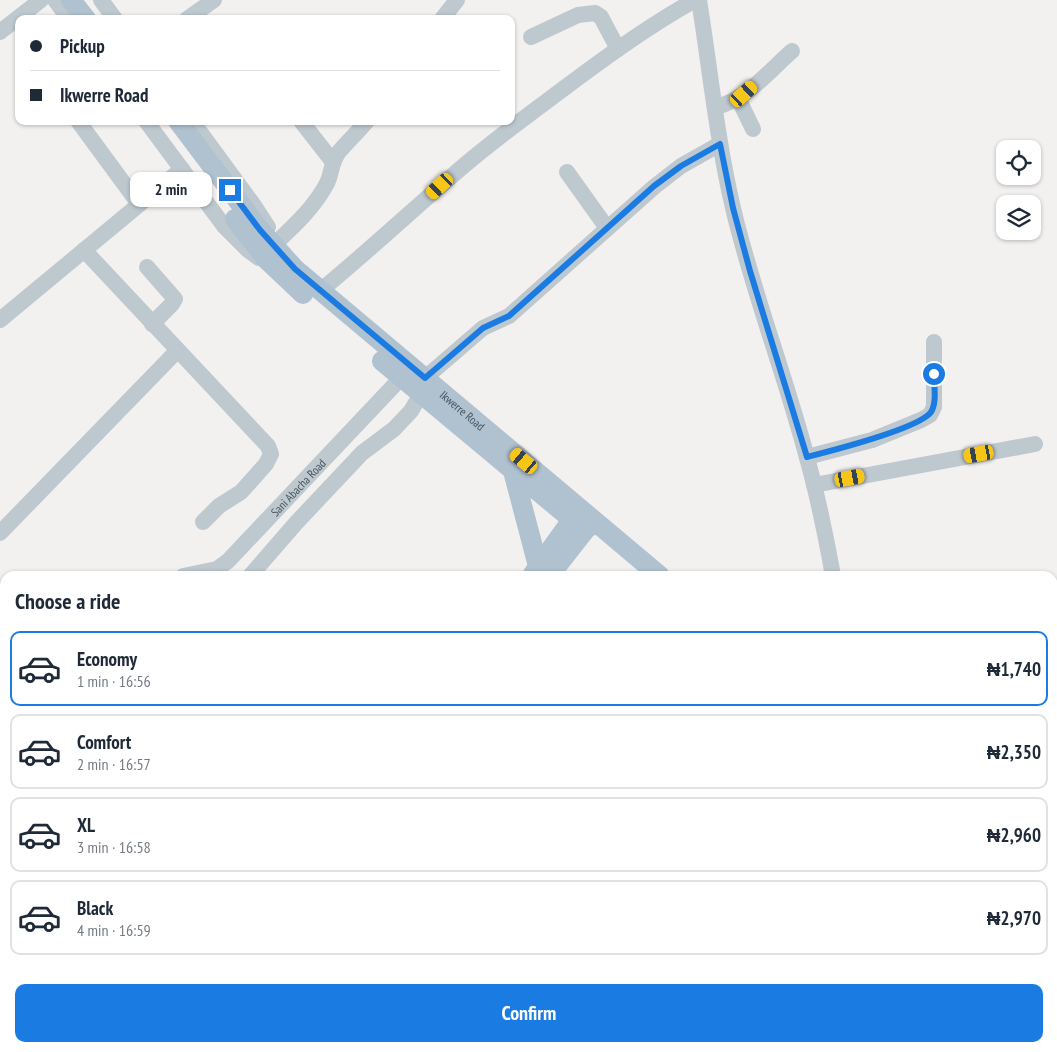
<!DOCTYPE html>
<meta charset="utf-8">
<style>
body{margin:0;font-family:"PT Sans Narrow",sans-serif;background:#f2f2f3;color:#1f2937;height:100vh;display:flex;flex-direction:column;font-size:19px;white-space:nowrap}
*{box-sizing:border-box;margin:0}
p{font-size:16px;color:#747a83}
.icon{flex:none;width:28px;height:28px;fill:none;stroke:currentColor;stroke-width:2;stroke-linecap:round;stroke-linejoin:round}
.map{position:relative;flex:1;overflow:hidden}
.side{position:absolute;left:0px;top:571px;width:1058px;height:481px;display:flex;flex-direction:column;background:#fff;border-radius:15px 15px 0 0;box-shadow:0 1px 4px #0004}
.side>*{flex:none}
.top-card{position:absolute;left:15px;top:15px;width:500px;height:110px;border-radius:10px;box-shadow:0 1px 4px #0004;display:grid;align-content:center;height:110px;padding:0 15px;background:#fff}
.buttons{position:absolute;left:996px;top:140px;display:grid;gap:10px}
.buttons a{display:grid;place-items:center;width:45px;height:45px;border-radius:10px;background:#fff;box-shadow:0 1px 4px #0004;font-size:25px}
.end{position:absolute;width:22px;height:22px;margin:-11px;border:6px solid #1a7be3;background:#fff;box-shadow:0 0 0 2px #fff}
.from{border-radius:50%}
.bubble{position:absolute;height:35px;border-radius:10px;background:#fff;box-shadow:0 1px 4px #0004;font-size:16px;font-weight:600;line-height:35px;text-align:center}
.car{position:absolute;width:15px;height:30px;margin:-15px -8px;border-radius:6px;box-shadow:0 0 4px 1px #0007;background:linear-gradient(#f5c518 24%,#345 0 40%,#f5c518 0 76%,#345 0 86%,#f5c518 0)}
.top-card b{display:flex;align-items:center;gap:18px;height:48px;font-size:19px}
.top-card b+b{border-top:1px solid #e0e1e3}
.top-card i{width:12px;height:12px;background:#1f2937}
ul{padding:0;list-style:none}
li{display:flex;align-items:center;gap:15px;height:75px;margin:0 10px 8px;padding:0 5px;border:2px solid #e0e1e3;border-radius:10px}
li div{flex:1}
li b{display:block;font-size:19px}
li em{font-style:normal;font-weight:600}
li.active{border-color:#1a7be3}
li>.icon{width:45px;height:45px;stroke-width:1.5}
h2{padding:0 15px;font-size:22px;line-height:60px}
.button{display:flex;gap:10px;margin-top:auto;padding:10px 15px}
.button a{flex:1;height:58px;border-radius:10px;background:#1a7be3;color:#fff;font-size:20px;font-weight:600;line-height:58px;text-align:center}
.map>svg:first-child{display:block}
</style>
<div class="map">
<svg width="1057" height="1052" viewBox="0 0 1057 1052">
<rect width="100%" height="100%" fill="#f3f0f0"/>
<g fill="none" stroke-linecap="round" stroke-linejoin="round">
<g stroke="#bec8cf" stroke-width="16">
<polyline points="55,0 69,19"/>
<polyline points="101,0 115,19"/>
<path d="M699,0C710,69 717,140 733,208C753,293 785,374 807,458C818,497 826,537 833,576"/>
<polyline points="187,19 214,0"/>
<polyline points="442,19 457,0"/>
<polyline points="0,32 41,0"/>
<polyline points="531,37 578,15 595,13 601,17 618,49"/>
<polyline points="738,98 753,129"/>
<path d="M716,107C746,100 769,71 792,51"/>
<polyline points="78,121 139,204"/>
<polyline points="146,121 224,226 248,250 259,258"/>
<polyline points="192,121 255,207 268,227"/>
<polyline points="301,121 333,162"/>
<polyline points="567,172 607,228"/>
<path d="M278,241C296,224 314,207 326,185C332,175 330,165 338,153C347,142 358,132 367,121"/>
<polyline points="84,250 268,446 271,454 266,464 241,492 219,506 203,522"/>
<polyline points="147,267 175,299 172,304 152,324"/>
<path d="M320,291C365,254 408,214 452,176C482,149 515,125 547,101C595,65 643,29 695,0"/>
<polyline points="0,320 182,169"/>
<polyline points="425,378 483,328 509,316 654,187 681,166 720,144"/>
<polyline points="807,457 872,440 921,420 930,415 934,407 934,342"/>
<polyline points="814,485 1035,444"/>
<polyline points="0,533 177,351"/>
<path id="s1" d="M183,576L217,569L228,561L401,378"/>
<polyline points="250,576 296,523 362,453 394,429 411,411 421,394"/>
<polyline points="1052,615 1057,613"/>
<polyline points="0,639 5,635"/>
<polyline points="0,708 5,700"/>
<polyline points="44,1048 45,1052"/>
<polyline points="634,1048 637,1052"/>
<polyline points="841,1048 842,1052"/>
<polyline points="765,1052 777,1048"/>
</g>
<g stroke="#b0c1cf" stroke-width="20">
<polyline points="71,0 86,19"/>
<path id="s2" d="M178,121L260,230L295,269L660,576"/>
<polyline points="235,219 267,260 303,294"/>
<polyline points="382,361 575,522"/>
<polyline points="513,471 538,566"/>
<polyline points="533,574 579,510"/>
<polyline points="549,576 585,530 595,522"/>
<polyline points="1020,1048 1023,1052"/>
<polyline points="385,1052 386,1048"/>
</g>
</g>
<g fill="none" stroke-linecap="round" stroke-linejoin="round">
<path stroke="#1a7be3" stroke-width="6" d="M230,190L260,230L295,269L425,378L483,328L509,316L654,186L681,166L720,144L733,208L750,271L807,457C830,451 919,429 931,412C937,403 934,386 934,374"/>
</g>
<g text-anchor="middle" dominant-baseline="central" stroke-width="4" stroke-linejoin="round" paint-order="stroke">
<g font-size="12" fill="#48555e" stroke="#fff">
<text stroke="none"><textPath href="#s2" startOffset="408">Ikwerre Road</textPath></text>
<text stroke="none"><textPath href="#s1" startOffset="150">Sani Abacha Road</textPath></text>
</g>
</g>
</svg>
<div class="buttons">
<a><svg class="icon" aria-label="locate" viewBox="0 0 24 24"><circle cx="12" cy="12" r="6"/><path d="M12 2v4M12 18v4M2 12h4M18 12h4"/></svg></a>
<a><svg class="icon" aria-label="layers" viewBox="0 0 24 24"><path d="M12 4l9 5-9 5-9-5zM3 14l9 5 9-5"/></svg></a>
</div>
<i class="end from" style="left:934px;top:374px"></i>
<i class="end" style="left:230px;top:190px"></i>
<div class="bubble" style="left:130px;top:172px;width:82px">2 min</div>
<i class="car" style="left:744px;top:94px;rotate:48deg"></i>
<i class="car" style="left:440px;top:186px;rotate:227deg"></i>
<i class="car" style="left:979px;top:454px;rotate:260deg"></i>
<i class="car" style="left:524px;top:461px;rotate:310deg"></i>
<i class="car" style="left:850px;top:478px;rotate:80deg"></i>
<div class="top-card">
<b><i class="from"></i>Pickup</b>
<b><i></i>Ikwerre Road</b>
</div>
<section class="side">
<h2>Choose a ride</h2>
<ul>
<li class="active"><svg class="icon" aria-label="car" viewBox="0 0 24 24"><path d="M5 17H2v-5l4-1 3-4h7l3 4 3 1v5h-3M9 17h6M6 11h13"/><circle cx="7" cy="17" r="2"/><circle cx="17" cy="17" r="2"/></svg><div><b>Economy</b><p>1 min · 16:56</p></div><em>₦1,740</em></li>
<li><svg class="icon" aria-label="car" viewBox="0 0 24 24"><path d="M5 17H2v-5l4-1 3-4h7l3 4 3 1v5h-3M9 17h6M6 11h13"/><circle cx="7" cy="17" r="2"/><circle cx="17" cy="17" r="2"/></svg><div><b>Comfort</b><p>2 min · 16:57</p></div><em>₦2,350</em></li>
<li><svg class="icon" aria-label="car" viewBox="0 0 24 24"><path d="M5 17H2v-5l4-1 3-4h7l3 4 3 1v5h-3M9 17h6M6 11h13"/><circle cx="7" cy="17" r="2"/><circle cx="17" cy="17" r="2"/></svg><div><b>XL</b><p>3 min · 16:58</p></div><em>₦2,960</em></li>
<li><svg class="icon" aria-label="car" viewBox="0 0 24 24"><path d="M5 17H2v-5l4-1 3-4h7l3 4 3 1v5h-3M9 17h6M6 11h13"/><circle cx="7" cy="17" r="2"/><circle cx="17" cy="17" r="2"/></svg><div><b>Black</b><p>4 min · 16:59</p></div><em>₦2,970</em></li>
</ul>
<div class="button"><a>Confirm</a></div>
</section>
</div>
